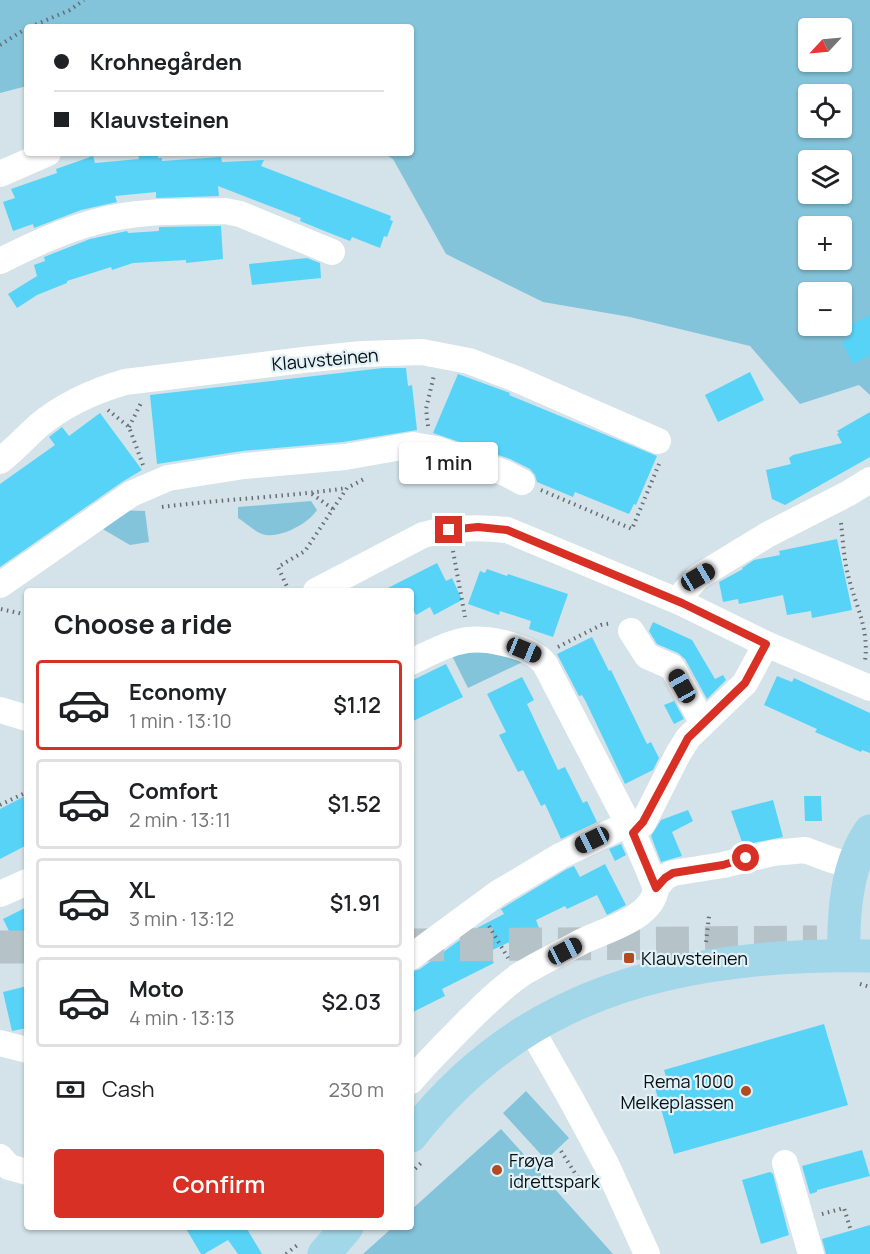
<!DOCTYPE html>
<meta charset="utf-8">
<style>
body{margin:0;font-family:Manrope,sans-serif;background:#f2f2f2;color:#202124;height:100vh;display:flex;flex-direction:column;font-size:22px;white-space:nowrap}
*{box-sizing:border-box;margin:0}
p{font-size:20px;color:#757577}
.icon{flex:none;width:33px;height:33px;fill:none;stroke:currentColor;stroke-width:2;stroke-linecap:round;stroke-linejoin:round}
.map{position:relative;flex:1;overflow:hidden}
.panel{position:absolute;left:24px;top:588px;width:390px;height:642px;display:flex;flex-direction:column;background:#fff;border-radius:6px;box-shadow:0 2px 4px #0004}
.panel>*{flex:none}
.guide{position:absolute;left:24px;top:24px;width:390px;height:132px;border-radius:6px;box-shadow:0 2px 4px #0004;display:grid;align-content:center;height:132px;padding:0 30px;background:#fff}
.needle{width:39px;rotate:244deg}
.buttons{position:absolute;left:798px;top:18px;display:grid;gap:12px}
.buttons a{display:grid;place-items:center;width:54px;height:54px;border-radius:6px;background:#fff;box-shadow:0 2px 4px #0004;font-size:30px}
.end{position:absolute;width:27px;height:27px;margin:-14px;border:8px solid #d93025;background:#fff;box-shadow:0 0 0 3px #fff}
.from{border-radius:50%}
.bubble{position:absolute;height:42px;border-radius:6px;background:#fff;box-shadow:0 2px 4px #0004;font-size:20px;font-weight:600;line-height:42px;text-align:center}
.car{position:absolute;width:18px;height:36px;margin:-18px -9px;border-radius:8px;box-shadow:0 0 4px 2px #0007;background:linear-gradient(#222 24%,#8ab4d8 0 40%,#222 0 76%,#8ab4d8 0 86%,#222 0)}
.guide b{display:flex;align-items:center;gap:21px;height:57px;font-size:22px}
.guide b+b{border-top:2px solid #e0e0e0}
.guide i{width:15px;height:15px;background:#202124}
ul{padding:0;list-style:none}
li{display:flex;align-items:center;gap:18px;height:90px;margin:0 12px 9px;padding:0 18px;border:3px solid #e0e0e0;border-radius:6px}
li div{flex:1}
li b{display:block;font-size:22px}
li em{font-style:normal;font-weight:600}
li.on{border-color:#d93025}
li>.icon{width:54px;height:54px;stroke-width:1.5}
h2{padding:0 30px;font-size:27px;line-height:72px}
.pay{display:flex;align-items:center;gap:15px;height:66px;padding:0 30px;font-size:22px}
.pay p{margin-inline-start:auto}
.primary-button{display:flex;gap:12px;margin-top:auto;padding:12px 30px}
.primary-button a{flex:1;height:69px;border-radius:6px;background:#d93025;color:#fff;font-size:24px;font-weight:600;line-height:69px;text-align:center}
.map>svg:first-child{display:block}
</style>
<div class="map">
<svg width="870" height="1254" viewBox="0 0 870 1254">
<rect width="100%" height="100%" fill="#d3e3e9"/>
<g fill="#84c4da" fill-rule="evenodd">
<path d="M0,0H870V395L859,385L800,404L750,346L630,317L543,302L446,254L393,159L383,153H411V27H27V86L0,93ZM808,28H842V62H808ZM808,94H842V128H808ZM808,160H842V194H808ZM808,226H842V260H808ZM808,292H842V326H808Z"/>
<path d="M311,501L317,510C309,523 279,540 262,534C254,531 246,523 238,518V507Z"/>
<polygon points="118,510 145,511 149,542 130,545 94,524"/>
<polygon points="468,644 527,660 468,688 448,648"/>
<polygon points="526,1091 569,1138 546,1160 503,1113"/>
<polygon points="501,1129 613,1254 363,1254 393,1227 411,1227 411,1210"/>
</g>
<g fill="#57d3f7">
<polygon points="138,153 158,153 158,158 162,158 162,161 221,157 222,162 264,160 261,166 391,216 390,220 393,221 387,237 384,236 380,248 352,237 350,241 327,232 300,221 301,218 218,186 219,196 156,198 156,192 115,196 117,202 81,210 34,228 33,224 13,231 3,202 15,198 11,189 57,173 56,169 93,156 95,163 139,159"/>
<polygon points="221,226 223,259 186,263 186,260 133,263 112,270 111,267 67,281 67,283 37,295 17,308 8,294 37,276 34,265 45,261 44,257 90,239 127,231 128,233 159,231 159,227"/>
<polygon points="307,258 320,263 321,278 252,285 249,264"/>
<polygon points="870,315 870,355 853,364 842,342 850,338 846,327"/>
<polygon points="383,368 406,368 408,386 412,385 417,430 343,442 242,451 157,464 150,395"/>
<polygon points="750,372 764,400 718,422 705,395"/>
<polygon points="458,374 510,393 509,395 657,456 636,505 634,504 629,514 575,492 573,497 537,482 535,475 530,469 510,459 433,433"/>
<polygon points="870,412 870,457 785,505 772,499 766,470 791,464 789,458 793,455 842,443 837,434 839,433 837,431"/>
<polygon points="100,413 142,470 122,482 0,567 0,484 55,445 49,437 62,427 69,436"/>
<polygon points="837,539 852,610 812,618 811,611 787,615 783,595 739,604 738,599 723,602 719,582 743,569 742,568 754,560 780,555 779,551"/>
<polygon points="437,563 446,581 452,578 462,600 434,615 430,607 416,615 411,605 411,591 382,591"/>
<polygon points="487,569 507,576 508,574 568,594 553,637 529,629 531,621 500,611 499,615 468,604 480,571 485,573"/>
<polygon points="653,622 692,640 715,679 723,675 726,680 707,699 685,659 678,653 657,644 649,631"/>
<polygon points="592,637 609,671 611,670 647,744 651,742 659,758 653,770 625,784 586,702 582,695 579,696 557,654"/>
<polygon points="446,664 463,697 411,722 411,681"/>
<polygon points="777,676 792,682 794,678 870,713 870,753 862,750 861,752 815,732 817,729 764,705"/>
<polygon points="522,677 534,700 527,704 558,770 565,767 583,803 587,801 597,822 561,839 545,804 541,806 523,770 518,772 499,735 506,732 487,694"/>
<polygon points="674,701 684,719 674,724 664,705"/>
<polygon points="27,795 27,845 0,859 0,809"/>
<polygon points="804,796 821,796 822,821 805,821"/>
<polygon points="773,800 783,837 743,845 731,811"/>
<polygon points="688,810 693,821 672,832 682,856 661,862 651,836 661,820"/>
<polygon points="621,844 626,855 615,861 609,849"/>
<polygon points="605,864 626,905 607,915 597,895 567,909 565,906 536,920 539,928 488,952 494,963 442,989 445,996 411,1013 411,972 420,969 475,929 504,914 501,909 506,906 567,869 574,866 580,877"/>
<polygon points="27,907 27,967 3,919"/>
<polygon points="27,986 27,1028 12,1031 3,992"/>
<polygon points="824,1024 848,1105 674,1154 653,1081 666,1077 664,1070"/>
<polygon points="862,1150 870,1176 817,1190 817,1192 810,1194 802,1166"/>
<polygon points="770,1172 773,1174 789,1235 761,1244 742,1180"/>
<polygon points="870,1225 870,1254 826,1254 822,1239"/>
<polygon points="185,1227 250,1227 247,1229 262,1254 238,1254 228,1240 204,1254 201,1254"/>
</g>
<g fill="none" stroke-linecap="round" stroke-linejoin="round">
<g stroke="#b5c3c9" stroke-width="33" stroke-dasharray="33 16" stroke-linecap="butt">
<polyline points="411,945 817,942"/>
<polyline points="0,947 27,947"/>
</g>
<g stroke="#656f73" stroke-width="4" stroke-dasharray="1.5 4.5" stroke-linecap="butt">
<polyline points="30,27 70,10 84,0"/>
<polyline points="0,45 27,28"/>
<polyline points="108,410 129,427 143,465"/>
<polyline points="428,426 426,409 434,375"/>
<polyline points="129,427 141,403"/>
<polyline points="541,490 632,529 659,464"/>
<polyline points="312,494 333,509"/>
<path d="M162,507C224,499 286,497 347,488"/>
<path d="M841,523C843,541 844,561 849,579C857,609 869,629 865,661"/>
<polyline points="453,551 465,617"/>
<polyline points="289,591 278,567 305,551 347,488 366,478"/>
<polyline points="1,609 27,615"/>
<polyline points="558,647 601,625 612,623"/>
<polyline points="0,805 27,792"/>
<polyline points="489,926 508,958"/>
<polyline points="706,942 709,916"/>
<polyline points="860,984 870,987"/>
<polyline points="561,1151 580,1181 589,1182"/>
<polyline points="411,1173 423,1161"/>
<polyline points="822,1214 844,1208 851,1231"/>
<polyline points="286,1254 300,1243"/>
</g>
<g stroke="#fff" stroke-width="26">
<polyline points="0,174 48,153"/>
<path d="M0,261C32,245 64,230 99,221C139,210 184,212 225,211L240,214L332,252"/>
<path d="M0,461C14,450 25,438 38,426C63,405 94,391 125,382L303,360L362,354L422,352L469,361L516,379L658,441"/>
<polyline points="0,585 131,494 168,478 244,466 345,457 413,445 436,449 505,473 522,482"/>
<path d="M316,591L423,535C451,527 478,527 507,530L682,603L766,644L870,688"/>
<polyline points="682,603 685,591 698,577 767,535 849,493 870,480"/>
<polyline points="631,631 647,656 672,667 703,723"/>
<path d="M411,662C426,655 442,646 458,642C481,635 530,645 545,664L633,833"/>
<polyline points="0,710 27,718"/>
<polyline points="656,888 633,833 643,823 678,754 688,738 745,683 766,644"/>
<polyline points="656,888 665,877 673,873 723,865 773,853 805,850 832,860 854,866"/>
<polyline points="0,894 27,882"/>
<polyline points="411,957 498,893 560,856 628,824"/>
<polyline points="531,1029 571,1099 606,1164 647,1254"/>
<polyline points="0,1043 27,1050"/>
<path d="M411,1081C428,1061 446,1043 465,1024C482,1007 500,989 520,975C539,963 561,953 581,942C604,930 653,919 656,888"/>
<polyline points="0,1157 9,1167 27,1172"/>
<polyline points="785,1163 811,1254"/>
</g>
<g stroke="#a1d7e8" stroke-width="33">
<path d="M844,955C843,914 846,865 870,831"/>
<path d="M411,1136C452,1084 504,1039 564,1010C655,965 770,954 870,956"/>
<polyline points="324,1254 347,1227"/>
</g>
</g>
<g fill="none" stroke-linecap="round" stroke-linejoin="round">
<polyline stroke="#d93025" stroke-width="8" points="449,530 478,527 507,530 682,603 766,644 745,683 688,738 643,822 633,833 656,888 665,878 673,873 723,865 746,858"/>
</g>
<g fill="#b24b21" stroke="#e0f1f7" stroke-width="2">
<rect x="623" y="952" width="12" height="12" rx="3"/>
<circle cx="746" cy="1091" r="6"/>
<circle cx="497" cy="1170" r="6"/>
</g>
<g text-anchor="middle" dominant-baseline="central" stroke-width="4.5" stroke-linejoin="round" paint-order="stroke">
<g font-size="18" fill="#090f11" stroke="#e0f1f7">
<text transform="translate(325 359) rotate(-5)">Klauvsteinen</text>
</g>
<g font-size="18" fill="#090f11" stroke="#e0f1f7" text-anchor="start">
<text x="641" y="958">Klauvsteinen</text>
<text x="734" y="1081" text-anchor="end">Rema 1000<tspan x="734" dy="21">Melkeplassen</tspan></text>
<text x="509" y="1160">Frøya<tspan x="509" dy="21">idrettspark</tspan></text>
</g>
</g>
</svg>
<div class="buttons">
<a><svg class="needle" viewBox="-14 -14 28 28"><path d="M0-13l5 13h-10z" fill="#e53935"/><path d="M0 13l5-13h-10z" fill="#757577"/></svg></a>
<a><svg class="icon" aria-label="locate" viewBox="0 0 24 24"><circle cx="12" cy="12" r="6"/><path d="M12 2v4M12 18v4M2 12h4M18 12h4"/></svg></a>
<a><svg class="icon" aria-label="layers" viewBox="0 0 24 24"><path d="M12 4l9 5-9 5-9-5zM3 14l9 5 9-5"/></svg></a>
<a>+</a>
<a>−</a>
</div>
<i class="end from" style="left:746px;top:858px"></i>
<i class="end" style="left:449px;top:530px"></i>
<div class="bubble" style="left:399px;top:442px;width:99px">1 min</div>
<i class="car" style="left:698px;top:577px;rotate:60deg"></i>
<i class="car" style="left:524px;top:650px;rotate:112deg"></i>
<i class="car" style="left:682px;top:686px;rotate:331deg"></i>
<i class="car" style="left:592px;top:840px;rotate:244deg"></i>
<i class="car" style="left:565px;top:951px;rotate:62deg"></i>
<div class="guide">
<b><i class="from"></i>Krohnegården</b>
<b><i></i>Klauvsteinen</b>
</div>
<section class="panel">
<h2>Choose a ride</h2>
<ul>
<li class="on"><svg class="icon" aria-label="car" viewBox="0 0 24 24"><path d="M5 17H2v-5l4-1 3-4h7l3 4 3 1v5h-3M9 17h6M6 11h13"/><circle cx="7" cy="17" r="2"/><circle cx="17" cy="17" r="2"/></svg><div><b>Economy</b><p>1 min · 13:10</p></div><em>$1.12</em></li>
<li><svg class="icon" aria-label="car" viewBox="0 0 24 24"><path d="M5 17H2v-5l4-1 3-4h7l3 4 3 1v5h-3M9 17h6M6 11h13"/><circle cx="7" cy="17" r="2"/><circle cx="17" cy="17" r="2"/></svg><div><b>Comfort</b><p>2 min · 13:11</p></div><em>$1.52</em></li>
<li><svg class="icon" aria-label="car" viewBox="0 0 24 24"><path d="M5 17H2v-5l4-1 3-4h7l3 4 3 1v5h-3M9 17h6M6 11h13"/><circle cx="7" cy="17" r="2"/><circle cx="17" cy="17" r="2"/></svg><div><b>XL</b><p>3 min · 13:12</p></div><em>$1.91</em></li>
<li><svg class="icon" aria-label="car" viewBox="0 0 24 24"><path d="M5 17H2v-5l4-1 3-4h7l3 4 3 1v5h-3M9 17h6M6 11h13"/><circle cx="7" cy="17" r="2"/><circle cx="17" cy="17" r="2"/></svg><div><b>Moto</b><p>4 min · 13:13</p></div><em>$2.03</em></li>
</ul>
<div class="pay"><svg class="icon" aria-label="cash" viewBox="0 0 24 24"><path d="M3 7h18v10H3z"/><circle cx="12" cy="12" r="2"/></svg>Cash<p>230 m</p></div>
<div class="primary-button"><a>Confirm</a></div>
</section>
</div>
